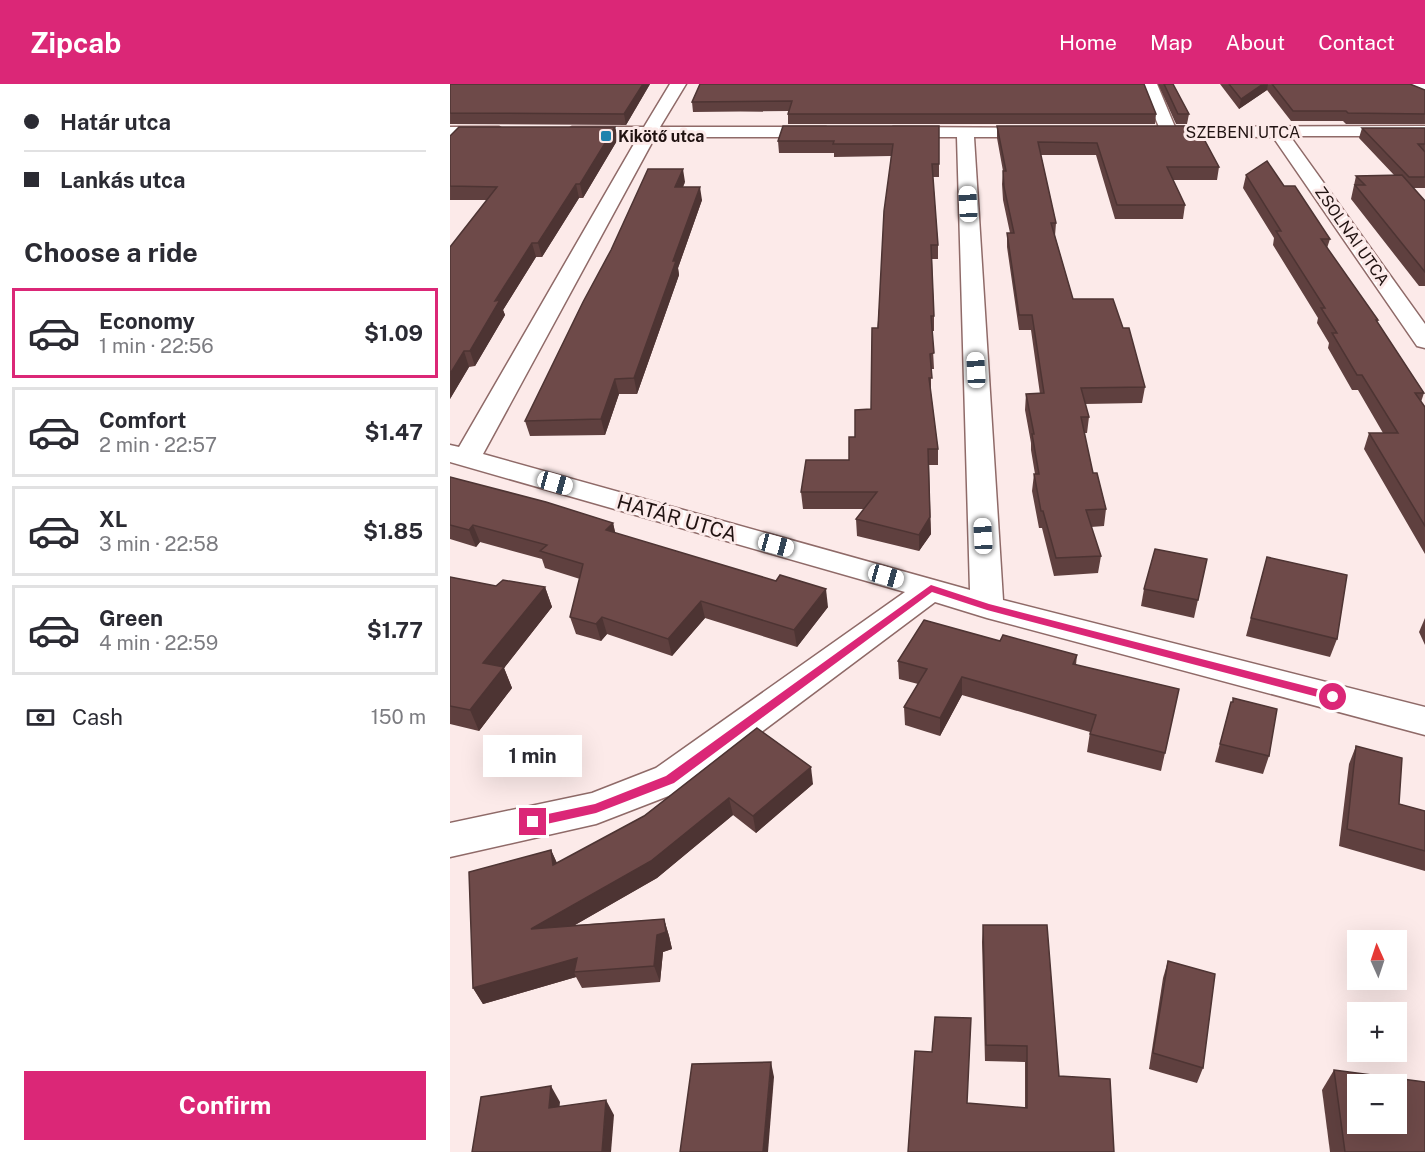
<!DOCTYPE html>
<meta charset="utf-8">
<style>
body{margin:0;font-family:"Public Sans",sans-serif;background:#f2f2f3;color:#2b2b33;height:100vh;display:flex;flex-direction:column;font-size:22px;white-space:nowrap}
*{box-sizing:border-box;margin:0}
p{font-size:20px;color:#7c7c81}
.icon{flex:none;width:33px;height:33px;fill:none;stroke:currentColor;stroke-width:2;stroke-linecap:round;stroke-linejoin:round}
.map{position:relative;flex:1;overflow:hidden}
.sheet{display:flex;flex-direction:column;background:#fff;width:450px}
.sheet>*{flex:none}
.banner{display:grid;align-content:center;height:132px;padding:0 24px;background:#fff}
.needle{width:39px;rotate:357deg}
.fabs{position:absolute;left:897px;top:846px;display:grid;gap:12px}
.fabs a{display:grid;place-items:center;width:60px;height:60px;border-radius:0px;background:#fff;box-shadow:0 6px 24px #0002;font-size:30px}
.end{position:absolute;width:27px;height:27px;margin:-14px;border:8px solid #db2777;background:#fff;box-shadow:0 0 0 3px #fff}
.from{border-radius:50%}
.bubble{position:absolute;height:42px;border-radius:0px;background:#fff;box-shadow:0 6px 24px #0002;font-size:20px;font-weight:700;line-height:42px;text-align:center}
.car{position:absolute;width:18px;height:36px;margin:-18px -9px;border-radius:8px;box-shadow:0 0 4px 2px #0007;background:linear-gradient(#fff 24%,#345 0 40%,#fff 0 76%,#345 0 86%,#fff 0)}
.banner b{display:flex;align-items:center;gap:21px;height:57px;font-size:22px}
.banner b+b{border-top:2px solid #e1e1e2}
.banner i{width:15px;height:15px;background:#2b2b33}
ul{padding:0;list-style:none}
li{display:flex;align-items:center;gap:18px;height:90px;margin:0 12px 9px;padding:0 12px;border:3px solid #e1e1e2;border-radius:0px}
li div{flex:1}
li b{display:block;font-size:22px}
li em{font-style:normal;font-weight:700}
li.selected{border-color:#db2777}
li>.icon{width:54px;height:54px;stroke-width:1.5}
h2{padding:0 24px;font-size:27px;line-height:72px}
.pay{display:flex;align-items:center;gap:15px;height:66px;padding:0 24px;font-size:22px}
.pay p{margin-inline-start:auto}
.primary-button{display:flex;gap:12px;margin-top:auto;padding:12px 24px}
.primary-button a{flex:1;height:69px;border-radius:0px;background:#db2777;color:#fff;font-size:24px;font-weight:700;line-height:69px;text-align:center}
header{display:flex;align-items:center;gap:36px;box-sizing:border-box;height:84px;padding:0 30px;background:#db2777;color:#fff}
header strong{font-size:28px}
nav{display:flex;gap:33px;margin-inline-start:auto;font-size:21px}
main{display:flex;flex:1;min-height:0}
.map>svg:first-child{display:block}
</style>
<header>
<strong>Zipcab</strong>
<nav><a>Home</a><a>Map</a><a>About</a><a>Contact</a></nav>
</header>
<main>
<section class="sheet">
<div class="banner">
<b><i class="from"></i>Határ utca</b>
<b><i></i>Lankás utca</b>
</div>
<h2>Choose a ride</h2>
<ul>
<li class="selected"><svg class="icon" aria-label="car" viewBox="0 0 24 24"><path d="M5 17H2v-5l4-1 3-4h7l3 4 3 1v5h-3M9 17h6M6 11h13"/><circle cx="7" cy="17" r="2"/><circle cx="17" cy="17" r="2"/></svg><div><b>Economy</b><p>1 min · 22:56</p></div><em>$1.09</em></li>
<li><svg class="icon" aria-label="car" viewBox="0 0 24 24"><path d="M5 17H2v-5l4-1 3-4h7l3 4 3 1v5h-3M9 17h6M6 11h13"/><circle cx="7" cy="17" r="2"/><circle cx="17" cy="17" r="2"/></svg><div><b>Comfort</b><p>2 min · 22:57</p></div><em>$1.47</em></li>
<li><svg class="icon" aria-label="car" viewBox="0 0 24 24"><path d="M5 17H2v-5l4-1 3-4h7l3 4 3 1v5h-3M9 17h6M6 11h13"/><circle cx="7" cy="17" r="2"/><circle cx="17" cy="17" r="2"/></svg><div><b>XL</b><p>3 min · 22:58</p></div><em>$1.85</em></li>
<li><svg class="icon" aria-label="car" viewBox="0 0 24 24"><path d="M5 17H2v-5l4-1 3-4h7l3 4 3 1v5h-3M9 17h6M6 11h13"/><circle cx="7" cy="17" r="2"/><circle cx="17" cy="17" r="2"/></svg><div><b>Green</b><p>4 min · 22:59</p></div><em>$1.77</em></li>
</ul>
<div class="pay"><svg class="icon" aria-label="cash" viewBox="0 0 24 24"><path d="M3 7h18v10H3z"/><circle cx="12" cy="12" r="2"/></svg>Cash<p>150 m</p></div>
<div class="primary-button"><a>Confirm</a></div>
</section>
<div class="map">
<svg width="975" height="1068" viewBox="0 0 975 1068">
<rect width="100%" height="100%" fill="#fceae9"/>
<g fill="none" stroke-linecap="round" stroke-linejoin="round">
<g stroke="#8f6a68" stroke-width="3">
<g id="minor">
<polygon points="220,0 236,0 210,43 376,43 384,48 376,53 205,53 33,370 520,506 507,53 443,53 435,48 443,43 598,44 600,48 592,53 524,53 553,516 975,623 975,651 537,534 485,518 234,706 146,740 0,773 0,739 142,709 206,684 455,508 0,378 0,361 9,363 188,53 122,53 114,48 122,43 194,43"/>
<polygon points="691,0 707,0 725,43 975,42 975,52 840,52 975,240 975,264 967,262 823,53 698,52 696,48 698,44 709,43"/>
<polygon points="961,0 975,0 975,7 964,3"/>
<polygon points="0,43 49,43 57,48 49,53 0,53"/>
</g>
</g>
<use href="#minor" fill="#fff" fill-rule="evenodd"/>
</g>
<g fill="#5f403f">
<polygon points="0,0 200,0 176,41 0,40"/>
<polygon points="250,0 706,30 705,40 338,40 338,30 339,27 243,28 242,18"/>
<polygon points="708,0 723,0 739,30 737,40 726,40"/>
<polygon points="770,0 960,0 975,6 975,40 896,40 893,37 841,37 817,6 789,25"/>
<polygon points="489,42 489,93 483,93 488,161 488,175 482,175 484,232 484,247 482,247 484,285 481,285 481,309 488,365 488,381 479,381 481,450 469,467 407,452 406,435 414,425 353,425 351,408 399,376 405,353 421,325 441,72 384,73 384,69 329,69 328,57"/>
<polygon points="547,42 747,42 769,83 767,96 723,96 735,121 733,135 665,135 646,71 591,71 606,139 605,152 623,215 695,303 692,319 635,320 639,333 637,349 634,349 643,389 656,425 654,442 641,443 651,472 648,489 604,492 592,444 589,444 582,407 584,390 585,390 581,366 581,359 575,326 576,310 590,310 581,246 569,246 557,163 557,149 560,149 553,116 552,100 553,87 547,54"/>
<polygon points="165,43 168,55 133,114 129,114 92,173 86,173 53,226 55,231 25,282 19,283 0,315 36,116 0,116 0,52"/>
<polygon points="912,44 975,44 975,104 963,104 975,117 975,202 969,202 901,115 906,92 944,91 909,54"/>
<polygon points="796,91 834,102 880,155 877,164 928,236 927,238 974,309 971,318 975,323 975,470 914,365 919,349 933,349 908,306 902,306 878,264 879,259 867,239 868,234 823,161 824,154 793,104"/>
<polygon points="235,98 233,103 252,116 228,184 229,191 187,310 169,310 155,351 80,352 75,337"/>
<polygon points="0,393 163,439 165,449 378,523 347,563 255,534 222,572 157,550 151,557 126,550 120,533 130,495 95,484 92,475 30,458 26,463 0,455"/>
<polygon points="817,473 887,555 880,573 796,552"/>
<polygon points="757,475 744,534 691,522 694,505"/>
<polygon points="0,493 46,502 95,503 102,523 54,584 62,604 29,647 0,640"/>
<polygon points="975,534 975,561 969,548"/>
<polygon points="550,557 627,571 626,581 715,669 711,687 637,668 640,648 512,611 490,652 455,641 454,623 468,600 449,595 448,577"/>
<polygon points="781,618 819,672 813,690 765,678"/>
<polygon points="307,644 363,700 306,749 283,731 207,794 125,841 214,835 219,852 222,865 213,868 210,898 132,904 126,893 33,920 23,904 101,766 107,779 194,732"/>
<polygon points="906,662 949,720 975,727 975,787 889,762 899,680"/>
<polygon points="533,841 609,992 660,995 458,1068 482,968 517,1019 575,1024 575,978 535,977 532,858"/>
<polygon points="718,877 753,984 747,999 699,985 713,894"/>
<polygon points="884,986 975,1068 880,1068 872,1006"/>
</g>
<g fill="#4d3433">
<polygon points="193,0 200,0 176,41 174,30"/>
<polygon points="813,0 818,0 817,6 789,25 791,15"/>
<polygon points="165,43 168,55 133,114 130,100"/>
<polygon points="233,85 235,98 227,116 225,103"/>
<polygon points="126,100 129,114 92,173 88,159"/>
<polygon points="250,103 252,116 228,184 229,191 187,310 184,294 223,177"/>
<polygon points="82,159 86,173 53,226 55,231 25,282 20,267 45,217"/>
<polygon points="14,267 19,283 0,315 0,290"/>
<polygon points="165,295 169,310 155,351 151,335"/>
<polygon points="480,433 481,450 469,467 469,451"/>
<polygon points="163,439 167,456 156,446"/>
<polygon points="23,441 30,458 26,463 19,446"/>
<polygon points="95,503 102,523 54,584 62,604 29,647 20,626 33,579"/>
<polygon points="376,505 378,523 347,563 344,546"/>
<polygon points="251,517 255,534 222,572 218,555"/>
<polygon points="152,533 157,550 151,557 146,540"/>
<polygon points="512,593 512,611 490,652 490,634"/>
<polygon points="361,683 363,700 306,749 303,732"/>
<polygon points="279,714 283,731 207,794 90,861 81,845"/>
<polygon points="101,766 109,784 103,781"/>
<polygon points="214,835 219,852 222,865 213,868 210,898 204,882 207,851"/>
<polygon points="127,874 124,888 126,893 33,920 23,904"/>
<polygon points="321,978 324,993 318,1068 313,1068"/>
<polygon points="101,1002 110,1018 108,1039 99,1024"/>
<polygon points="156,1016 164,1031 161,1068 152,1068"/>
</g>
<g fill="#6e4a49" stroke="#4d3433" stroke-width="1.5" fill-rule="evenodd">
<polygon points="0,0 193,0 174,30 0,29"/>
<polygon points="250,0 694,0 706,30 338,30 342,17 242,18"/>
<polygon points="714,0 723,0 739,30 728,30"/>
<polygon points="779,0 813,0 791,15"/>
<polygon points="822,0 960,0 975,6 975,30 898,29 896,27 843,27"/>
<polygon points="333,42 489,42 489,80 482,80 488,161 481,161 484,232 481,232 484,269 480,270 482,294 479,294 488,365 478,365 480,433 469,451 406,435 427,408 351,408 356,376 399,376 399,353 405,353 405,326 421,325 422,244 428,244 434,127 443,60 383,60 384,57 328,57"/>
<polygon points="547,42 747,42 769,83 717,83 735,121 667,121 647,59 588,58 606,139 601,139 623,215 663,215 673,244 679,244 695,303 631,304 639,333 631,333 643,389 647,389 656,425 636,426 651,472 606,474 593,427 591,427 584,390 589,390 582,350 584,350 576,310 594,309 582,231 569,231 557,149 564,149 554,103 553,87 556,87"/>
<polygon points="9,43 165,43 130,100 126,100 88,159 82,159 45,217 50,216 20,267 14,267 0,290 0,163 47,103 0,102 0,52"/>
<polygon points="912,44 975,44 975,60 968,60 975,68 975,93 959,93"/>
<polygon points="817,77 834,102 845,102 880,155 871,155 928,236 926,236 974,309 965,309 975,323 975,442 919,349 948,349 912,291 907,291 882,249 887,249 871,224 875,224 826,147 831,147 796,91"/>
<polygon points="198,85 233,85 225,103 250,103 223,177 226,177 184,294 165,295 151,335 75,337 133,218 161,166"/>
<polygon points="952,91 975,117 975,188 905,101 915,101 906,92"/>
<polygon points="0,393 96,418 163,439 156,446 326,497 330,491 376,505 344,546 251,517 218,555 152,533 146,540 120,533 133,480 90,467 97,461 23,441 19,446 0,441"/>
<polygon points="705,465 757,475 748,516 694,505"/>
<polygon points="817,473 897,491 887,555 801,534"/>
<polygon points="0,493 46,502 53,496 95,503 33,579 54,583 20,626 0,622"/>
<polygon points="474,536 550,557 553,551 627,571 623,580 729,605 715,669 640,650 646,631 512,593 490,634 454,623 477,585 448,577"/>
<polygon points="783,614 827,625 819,672 770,660 781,618 783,618"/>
<polygon points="307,644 361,683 303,732 279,714 201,777 81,845 214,835 216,848 207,851 204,882 124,888 127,874 23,904 19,788 101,766 103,781 194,732"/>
<polygon points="906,662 952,674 949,720 975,727 975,767 897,745"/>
<polygon points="533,841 597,841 609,992 660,995 664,1068 458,1068 465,967 482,968 485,933 521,934 517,1019 577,1024 577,962 536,961"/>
<polygon points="718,877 765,890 753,984 703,969"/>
<polygon points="321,978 313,1068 230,1068 242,980"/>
<path d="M884,986L975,998V1068H895ZM908,1000H946V1040H908Z"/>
<polygon points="101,1002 99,1024 156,1016 152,1068 22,1068 31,1013"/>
</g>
<polygon fill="#db2777" points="481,501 539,520 883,609 888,613 883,617 537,526 482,508 224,699 146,729 83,743 79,741 79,734 145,720 216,692"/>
<rect fill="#1e82ad" stroke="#fceae9" stroke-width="2" x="150" y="46" width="12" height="12" rx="3"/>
<g text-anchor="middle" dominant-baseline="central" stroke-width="6" stroke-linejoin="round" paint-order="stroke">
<g font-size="16" fill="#211312" stroke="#fceae9">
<text x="793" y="48">SZEBENI UTCA</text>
<text transform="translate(902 152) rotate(55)">ZSOLNAI UTCA</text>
</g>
<g font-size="16" font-weight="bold" fill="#211312" stroke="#fceae9" text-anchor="start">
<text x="168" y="52">Kikötő utca</text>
</g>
<g font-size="20" fill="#211312" stroke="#fceae9">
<text transform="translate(227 434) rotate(16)">HATÁR UTCA</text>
</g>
</g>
</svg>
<div class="fabs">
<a><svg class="needle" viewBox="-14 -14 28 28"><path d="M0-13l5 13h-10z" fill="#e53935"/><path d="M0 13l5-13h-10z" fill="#7c7c81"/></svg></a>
<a>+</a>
<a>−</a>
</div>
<i class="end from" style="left:883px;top:613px"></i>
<i class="end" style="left:83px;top:738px"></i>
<div class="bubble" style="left:33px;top:651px;width:99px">1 min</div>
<i class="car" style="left:518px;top:120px;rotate:357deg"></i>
<i class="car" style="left:526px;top:286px;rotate:357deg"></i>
<i class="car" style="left:105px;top:399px;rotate:106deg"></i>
<i class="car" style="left:533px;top:452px;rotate:357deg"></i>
<i class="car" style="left:326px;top:461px;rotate:105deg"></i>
<i class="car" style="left:436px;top:492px;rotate:106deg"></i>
</div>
</main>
